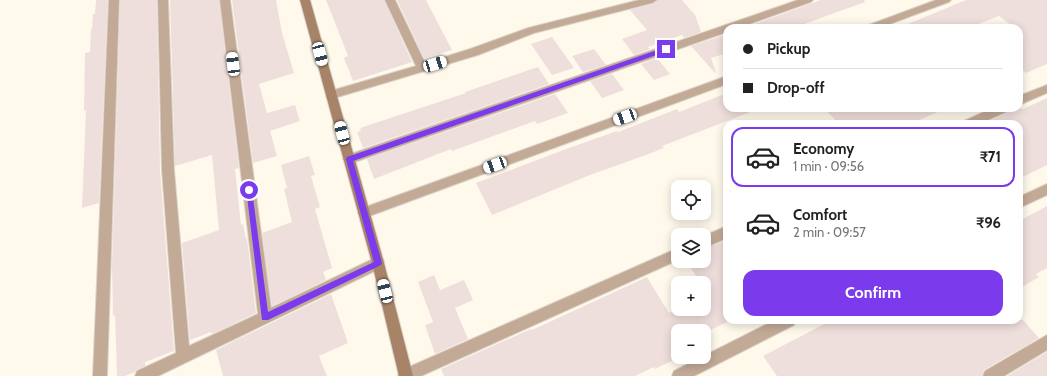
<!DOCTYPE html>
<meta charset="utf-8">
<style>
body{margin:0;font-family:Cabin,sans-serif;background:#f2f2f2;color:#222;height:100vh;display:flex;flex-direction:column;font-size:15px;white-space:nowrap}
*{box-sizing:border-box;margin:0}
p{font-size:13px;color:#767676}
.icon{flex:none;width:22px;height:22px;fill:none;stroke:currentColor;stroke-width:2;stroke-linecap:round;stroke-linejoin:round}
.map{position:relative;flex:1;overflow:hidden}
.sheet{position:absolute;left:723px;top:120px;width:300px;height:204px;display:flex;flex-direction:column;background:#fff;border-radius:12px;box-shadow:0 2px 10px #0003}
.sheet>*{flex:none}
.hud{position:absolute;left:723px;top:24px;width:300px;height:88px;border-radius:12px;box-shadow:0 2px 10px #0003;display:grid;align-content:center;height:88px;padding:0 20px;background:#fff}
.controls{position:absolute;left:671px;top:180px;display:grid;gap:8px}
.controls a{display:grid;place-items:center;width:40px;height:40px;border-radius:8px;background:#fff;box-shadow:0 2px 10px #0003;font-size:20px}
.end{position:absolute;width:18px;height:18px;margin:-9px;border:5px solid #7c3aed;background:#fff;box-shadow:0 0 0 2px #fff}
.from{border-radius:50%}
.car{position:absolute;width:12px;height:24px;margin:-12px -6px;border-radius:5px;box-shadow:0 0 3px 1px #0007;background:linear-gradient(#fff 24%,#345 0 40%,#fff 0 76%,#345 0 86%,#fff 0)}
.hud b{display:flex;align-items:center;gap:14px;height:38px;font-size:15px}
.hud b+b{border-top:1px solid #e0e0e0}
.hud i{width:10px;height:10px;background:#222}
ul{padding:7px 0 0;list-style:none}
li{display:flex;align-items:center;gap:12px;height:60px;margin:0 8px 6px;padding:0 12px;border:2px solid transparent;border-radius:12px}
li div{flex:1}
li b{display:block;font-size:15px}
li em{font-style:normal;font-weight:700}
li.current{border-color:#7c3aed}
li>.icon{width:36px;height:36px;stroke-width:1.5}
.primary-button{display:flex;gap:8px;margin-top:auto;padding:8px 20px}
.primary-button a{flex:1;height:46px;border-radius:12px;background:#7c3aed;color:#fff;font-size:16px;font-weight:700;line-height:46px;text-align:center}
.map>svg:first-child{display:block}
</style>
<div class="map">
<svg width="1047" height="376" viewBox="0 0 1047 376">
<rect width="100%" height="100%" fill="#fff9ec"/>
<g fill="#efdfdc">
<polygon points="96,0 108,0 99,203 82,208 86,110 84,111 85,53 90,52 91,29 92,29 93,14 95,14"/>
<polygon points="120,0 157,0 160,170 174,351 145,362 145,366 136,370 135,372 125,376 117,376 115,315 113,316 112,264"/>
<polygon points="170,0 219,0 239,168 235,169 241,225 243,224 246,239 247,238 256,313 212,334 211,332 190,340 182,243 219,230 212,155 175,166"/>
<polygon points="232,0 276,0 282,33 294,73 259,84 267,113 295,105 300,121 270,131 277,156 253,163"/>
<polygon points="326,0 384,0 412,62 353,81 344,58 348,56"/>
<polygon points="397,0 426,0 452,50 424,58"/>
<polygon points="658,0 682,0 695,15 701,32 684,38 682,35 648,47 650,49 634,55 622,39 647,30 630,10 652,4"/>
<polygon points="821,0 864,0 865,2 793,28 750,28 749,26"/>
<polygon points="966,0 1047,0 1047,64 1026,73 1019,67 1019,28 1015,28 999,16 968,28 898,28"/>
<polygon points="727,34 727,53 711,58 716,72 715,73 691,46"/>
<polygon points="552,37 574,68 552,75 531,44"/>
<polygon points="594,49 606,65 583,72 572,56"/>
<polygon points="657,58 670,74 654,80 641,64"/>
<polygon points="538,67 549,84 363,148 357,132 361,131 360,128 466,93 465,92"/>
<polygon points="612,74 624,90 602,98 590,81"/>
<polygon points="727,93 727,108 758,109 662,146 664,148 646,155 590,175 492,215 476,183 566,149 617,131 618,132 677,109 679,112"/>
<polygon points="555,94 568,113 537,124 535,121 452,151 451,149 374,179 367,159"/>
<polygon points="1047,98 1047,165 1019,179 1019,124 983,124 1017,108 1023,109"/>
<polygon points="824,108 947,108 910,124 839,124"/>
<polygon points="309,156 315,175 311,176 320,207 315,209 332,268 323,272 326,280 272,306 262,233 292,222 284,189 287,188 281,165"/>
<polygon points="1047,206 1047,268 1036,274 1039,277 1019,289 1019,221"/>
<polygon points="727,240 727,322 704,333 704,331 678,331 678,358 655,369 654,367 635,376 444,376 441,369 531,329 532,330 647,277 669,313 678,309 704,309 704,296 708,294 704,287 704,283 701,283 686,261 704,261 704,249"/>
<polygon points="434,275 440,290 464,280 473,300 455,308 468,339 435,354 425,325 433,322 418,282"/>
<polygon points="331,294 348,343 319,356 327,376 223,376 216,350"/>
<polygon points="832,320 1023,320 1039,338 984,370 982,376 777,376 763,356"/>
<polygon points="1047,352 1047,376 1007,376"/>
</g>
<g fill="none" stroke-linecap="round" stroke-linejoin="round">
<g stroke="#dad4c9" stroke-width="2">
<g id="street">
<polygon points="109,0 119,0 107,376 93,376"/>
<polygon points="158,0 168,0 174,170 189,346 258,314 220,0 230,0 271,308 373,259 378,257 383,259 384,263 383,267 158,376 135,376 137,371 176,353 162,170"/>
<polygon points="385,0 395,0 425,63 470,49 528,28 639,0 657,0 652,3 534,33 478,55 331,99 327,98 326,95 327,92 416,66"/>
<polygon points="798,0 813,0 811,2 738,28 727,28 727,32 349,164 345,162 343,159 345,156"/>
<polygon points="936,0 951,0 949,2 879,28 864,28 866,26"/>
<polygon points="727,76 727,84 364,218 360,217 358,213 360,209"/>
<polygon points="1047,85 1047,93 1019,105 1019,96"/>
<polygon points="993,108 1009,108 1008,111 979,124 962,124 964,121"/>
<polygon points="1047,184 1047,195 1019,208 1019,197"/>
<polygon points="727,226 727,238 704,248 704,236"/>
<polygon points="678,248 678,260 421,376 398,376 400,371"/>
<polygon points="775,320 796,320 794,325 694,376 672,376 674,371"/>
<polygon points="1047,335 1047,350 1004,376 983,376 985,371"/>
</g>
</g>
<g stroke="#dad4c9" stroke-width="2">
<polygon id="secondary" points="300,0 310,0 384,263 413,376 399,376 372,263"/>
</g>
<use href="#street" fill="#c3aa97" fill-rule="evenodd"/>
<use href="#secondary" fill="#a78368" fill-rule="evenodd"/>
</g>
<polygon fill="#7c3aed" points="666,47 669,49 668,51 353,161 382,263 381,265 268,320 262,320 246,188 251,188 252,190 268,312 374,262 346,159 347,157"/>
</svg>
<div class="controls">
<a><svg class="icon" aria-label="locate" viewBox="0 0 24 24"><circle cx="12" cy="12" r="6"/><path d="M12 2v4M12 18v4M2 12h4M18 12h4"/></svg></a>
<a><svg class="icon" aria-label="layers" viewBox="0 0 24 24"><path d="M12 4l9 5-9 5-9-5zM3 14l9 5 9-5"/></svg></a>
<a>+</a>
<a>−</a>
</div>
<i class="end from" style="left:249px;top:190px"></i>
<i class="end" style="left:666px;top:49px"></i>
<i class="car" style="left:320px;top:54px;rotate:165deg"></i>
<i class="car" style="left:233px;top:64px;rotate:353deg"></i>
<i class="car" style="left:435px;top:64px;rotate:73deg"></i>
<i class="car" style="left:625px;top:117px;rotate:250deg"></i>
<i class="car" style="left:342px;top:133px;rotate:345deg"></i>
<i class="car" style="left:495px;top:165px;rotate:250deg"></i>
<i class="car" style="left:385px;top:291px;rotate:346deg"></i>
<div class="hud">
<b><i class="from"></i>Pickup</b>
<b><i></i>Drop-off</b>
</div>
<section class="sheet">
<ul>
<li class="current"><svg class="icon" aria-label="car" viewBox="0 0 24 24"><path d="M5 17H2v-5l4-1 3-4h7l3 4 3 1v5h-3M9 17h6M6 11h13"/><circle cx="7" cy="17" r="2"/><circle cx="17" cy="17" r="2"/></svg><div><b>Economy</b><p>1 min · 09:56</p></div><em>₹71</em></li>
<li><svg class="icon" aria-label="car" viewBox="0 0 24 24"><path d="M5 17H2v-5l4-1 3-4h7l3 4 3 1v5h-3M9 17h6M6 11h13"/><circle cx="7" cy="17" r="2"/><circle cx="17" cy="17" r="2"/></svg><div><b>Comfort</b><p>2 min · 09:57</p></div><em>₹96</em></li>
</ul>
<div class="primary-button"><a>Confirm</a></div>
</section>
</div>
